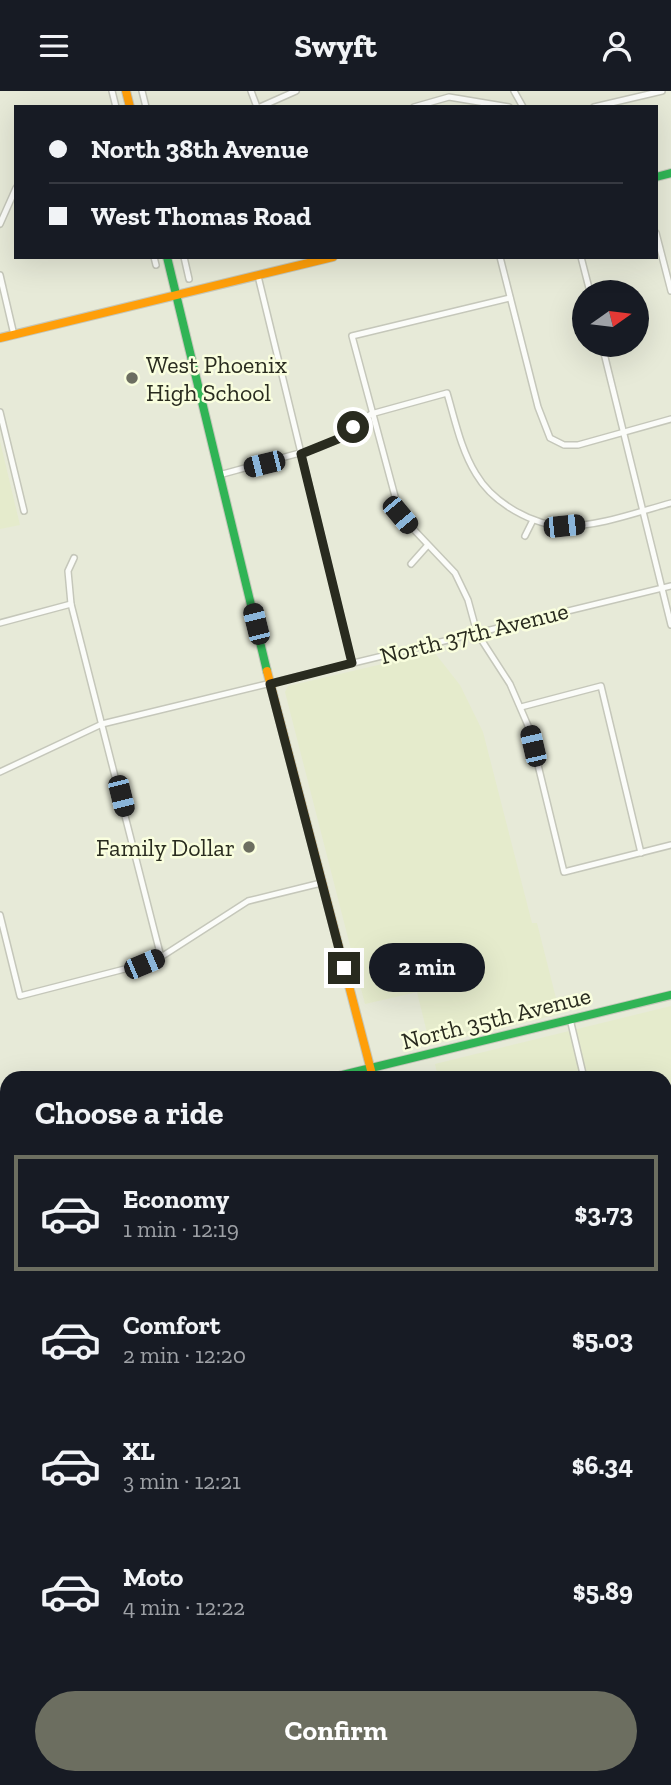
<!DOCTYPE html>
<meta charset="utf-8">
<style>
body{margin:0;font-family:"Zilla Slab",serif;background:#242831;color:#f1f3f6;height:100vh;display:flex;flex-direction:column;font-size:26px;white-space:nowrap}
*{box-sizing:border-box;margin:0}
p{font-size:23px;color:#9ea1a6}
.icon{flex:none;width:38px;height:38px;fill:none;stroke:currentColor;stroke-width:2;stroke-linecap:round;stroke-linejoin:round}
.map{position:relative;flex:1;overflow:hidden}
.details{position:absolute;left:0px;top:980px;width:672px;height:714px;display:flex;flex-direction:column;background:#171b24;border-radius:21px 21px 0 0;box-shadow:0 7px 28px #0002}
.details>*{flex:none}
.top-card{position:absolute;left:14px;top:14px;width:644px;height:154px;border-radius:0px;box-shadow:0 7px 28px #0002;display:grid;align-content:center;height:154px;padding:0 35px;background:#171b24}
.needle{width:46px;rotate:76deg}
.buttons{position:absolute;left:572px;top:189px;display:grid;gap:14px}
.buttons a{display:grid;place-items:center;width:77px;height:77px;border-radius:50%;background:#171b24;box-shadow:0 7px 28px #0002;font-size:35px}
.end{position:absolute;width:32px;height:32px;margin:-16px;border:9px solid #292b1f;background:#fff;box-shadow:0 0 0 4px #fff}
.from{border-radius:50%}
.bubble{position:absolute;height:49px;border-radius:24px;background:#171b24;box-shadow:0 7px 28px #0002;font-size:23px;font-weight:700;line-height:49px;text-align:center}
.car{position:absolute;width:21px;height:42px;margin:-21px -10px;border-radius:9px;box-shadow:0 0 5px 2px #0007;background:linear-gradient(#222 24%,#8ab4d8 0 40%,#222 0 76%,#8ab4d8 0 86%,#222 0)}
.top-card b{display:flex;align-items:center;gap:24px;height:66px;font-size:26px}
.top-card b+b{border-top:2px solid #363941}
.top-card i{width:18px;height:18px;background:#f1f3f6}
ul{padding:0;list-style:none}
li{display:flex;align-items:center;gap:21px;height:116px;margin:0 14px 10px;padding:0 21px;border:4px solid transparent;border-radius:0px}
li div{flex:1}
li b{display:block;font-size:26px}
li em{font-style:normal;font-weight:700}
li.current{border-color:#6c6e60}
li>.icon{width:63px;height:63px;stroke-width:1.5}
h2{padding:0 35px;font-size:32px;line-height:84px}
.cta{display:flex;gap:14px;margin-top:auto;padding:14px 35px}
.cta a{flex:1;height:80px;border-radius:42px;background:#6c6e60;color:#fff;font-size:28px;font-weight:700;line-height:80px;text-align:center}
header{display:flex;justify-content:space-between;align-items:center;height:91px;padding:0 35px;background:#171b24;font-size:32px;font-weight:700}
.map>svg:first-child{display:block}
</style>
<header><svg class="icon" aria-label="menu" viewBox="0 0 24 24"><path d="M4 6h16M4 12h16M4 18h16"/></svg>Swyft<svg class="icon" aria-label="person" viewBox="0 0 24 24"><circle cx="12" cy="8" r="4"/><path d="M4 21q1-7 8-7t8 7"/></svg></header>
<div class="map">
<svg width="671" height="1694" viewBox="0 0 671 1694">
<rect width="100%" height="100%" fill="#e7ead8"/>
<g fill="#e5ebcc">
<polygon points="0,350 20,434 0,438"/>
<polygon points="434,561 460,594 483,641 532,832 537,832 560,923 430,954 417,901 365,913 285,601 288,595"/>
<polygon points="671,915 671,1694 555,1694 553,1687 665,1687 665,987 438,987 435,973"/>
<polygon points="0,1212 7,1240 7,1687 120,1687 122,1694 0,1694"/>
<polygon points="134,1687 532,1687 533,1694 136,1694"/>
</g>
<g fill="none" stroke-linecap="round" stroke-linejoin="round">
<g stroke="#c5c7ba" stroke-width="8">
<g id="street">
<polyline points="112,0 116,16"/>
<polyline points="142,0 146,16"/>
<polyline points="251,0 257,16"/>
<polyline points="514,0 523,16"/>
<polyline points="260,16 296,0"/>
<polyline points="414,16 449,6 509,16"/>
<polyline points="594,16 662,0"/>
<polyline points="0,133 16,97"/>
<polyline points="656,142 671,200"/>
<polyline points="154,166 156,174"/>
<polyline points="184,166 189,188"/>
<polyline points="500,166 538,316 550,347 564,354 578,354 671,328"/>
<polyline points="581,166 590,201"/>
<polyline points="0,184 14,244"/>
<polyline points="258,185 352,572"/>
<polyline points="510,207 352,245 400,424 455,482 468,509 477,542 510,593 529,637 564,781 671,754"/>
<polyline points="602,254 671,534"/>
<polyline points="0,321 24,420"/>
<path d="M219,384L318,357L338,348L371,323L447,302C455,329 461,359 476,383C493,412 533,435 566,435C601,435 637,421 671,412"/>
<polyline points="525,445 533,429"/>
<polyline points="74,467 68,480 71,513 161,866"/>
<polyline points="411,473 427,455"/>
<polyline points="0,532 71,513"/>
<polyline points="521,616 601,595 641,762"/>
<polyline points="0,681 102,633 671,495"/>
<polyline points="0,824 20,905 144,873 161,866 248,810 321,792"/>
<polyline points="570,928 584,987"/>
<polyline points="0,1157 7,1155"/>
<polyline points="665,1196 671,1194"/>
<polyline points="665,1418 671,1419"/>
<polyline points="0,1484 7,1483"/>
<polyline points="665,1558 671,1556"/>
</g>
</g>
<g stroke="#c5c7ba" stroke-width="10">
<g id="fast">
<polyline points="656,86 671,82"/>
<polyline points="167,166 267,580"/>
<polyline points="330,987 671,904"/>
<polyline points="0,1175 7,1204"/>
</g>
</g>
<g stroke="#c5c7ba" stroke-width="10">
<g id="slow">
<polyline points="126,0 130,16"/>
<polyline points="0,247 333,166"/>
<polyline points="267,580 373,987"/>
<polyline points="126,1687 127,1694"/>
</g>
</g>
<g stroke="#c5c7ba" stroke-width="10">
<g id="jam">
<polyline points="0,1066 7,1065"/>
<polyline points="541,1687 543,1694"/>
</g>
</g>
<use href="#street" stroke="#fbfcf9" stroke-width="5"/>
<use href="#fast" stroke="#30b455" stroke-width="8"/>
<use href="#slow" stroke="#ff9f0a" stroke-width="8"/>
<use href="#jam" stroke="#e5322d" stroke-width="8"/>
<g stroke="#cbcbc7" stroke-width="4.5">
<polyline id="rail" points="333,1687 334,1694"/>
</g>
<use href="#rail" stroke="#f9fede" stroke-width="2" stroke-dasharray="5" stroke-linecap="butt"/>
</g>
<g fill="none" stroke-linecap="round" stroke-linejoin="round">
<polyline stroke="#292b1f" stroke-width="9" points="344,877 270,593 352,572 301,363 338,348 353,336"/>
</g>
<g fill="#6c6e60" stroke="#f9fede" stroke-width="2.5">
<circle cx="132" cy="287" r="7"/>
<circle cx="249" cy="756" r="7"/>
</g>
<g text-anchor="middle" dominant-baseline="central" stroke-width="5" stroke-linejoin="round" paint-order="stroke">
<g font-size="24" fill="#292b1f" stroke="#f9fede" text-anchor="start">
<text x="146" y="273">West Phoenix<tspan x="146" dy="28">High School</tspan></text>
<text x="235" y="756" text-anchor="end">Family Dollar</text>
</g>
<g font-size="24" fill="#292b1f" stroke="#f9fede">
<text transform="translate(474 542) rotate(-14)">North 37th Avenue</text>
<text transform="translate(496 927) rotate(-14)">North 35th Avenue</text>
</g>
</g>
</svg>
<div class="buttons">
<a><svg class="needle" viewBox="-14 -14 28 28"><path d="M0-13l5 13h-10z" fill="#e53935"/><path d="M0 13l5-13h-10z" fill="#9ea1a6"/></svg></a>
</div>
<i class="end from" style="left:353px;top:336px"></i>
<i class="end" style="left:344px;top:877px"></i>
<div class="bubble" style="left:369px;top:852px;width:116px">2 min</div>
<i class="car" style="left:264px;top:373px;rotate:256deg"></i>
<i class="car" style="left:400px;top:424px;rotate:140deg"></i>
<i class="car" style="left:564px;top:435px;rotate:84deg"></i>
<i class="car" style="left:256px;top:533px;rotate:346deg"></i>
<i class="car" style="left:533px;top:655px;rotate:347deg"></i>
<i class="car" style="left:121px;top:705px;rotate:166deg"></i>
<i class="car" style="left:144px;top:873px;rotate:67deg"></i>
<div class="top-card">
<b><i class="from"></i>North 38th Avenue</b>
<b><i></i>West Thomas Road</b>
</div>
<section class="details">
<h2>Choose a ride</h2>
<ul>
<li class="current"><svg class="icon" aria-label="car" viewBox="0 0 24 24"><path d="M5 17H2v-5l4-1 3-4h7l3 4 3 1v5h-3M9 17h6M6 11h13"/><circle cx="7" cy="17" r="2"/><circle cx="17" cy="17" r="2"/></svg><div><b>Economy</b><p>1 min · 12:19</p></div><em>$3.73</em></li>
<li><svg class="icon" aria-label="car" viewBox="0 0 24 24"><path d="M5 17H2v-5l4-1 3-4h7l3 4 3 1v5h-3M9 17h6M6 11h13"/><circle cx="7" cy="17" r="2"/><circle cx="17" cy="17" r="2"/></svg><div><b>Comfort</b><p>2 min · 12:20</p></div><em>$5.03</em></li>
<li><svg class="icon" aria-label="car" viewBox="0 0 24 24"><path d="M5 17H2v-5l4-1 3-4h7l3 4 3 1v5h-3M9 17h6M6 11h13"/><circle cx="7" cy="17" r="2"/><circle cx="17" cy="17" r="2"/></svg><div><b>XL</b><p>3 min · 12:21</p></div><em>$6.34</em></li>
<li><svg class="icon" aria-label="car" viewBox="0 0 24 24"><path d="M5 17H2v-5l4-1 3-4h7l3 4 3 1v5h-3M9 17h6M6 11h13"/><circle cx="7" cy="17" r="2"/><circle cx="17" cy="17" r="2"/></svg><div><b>Moto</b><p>4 min · 12:22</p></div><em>$5.89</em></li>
</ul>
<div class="cta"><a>Confirm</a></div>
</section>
</div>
